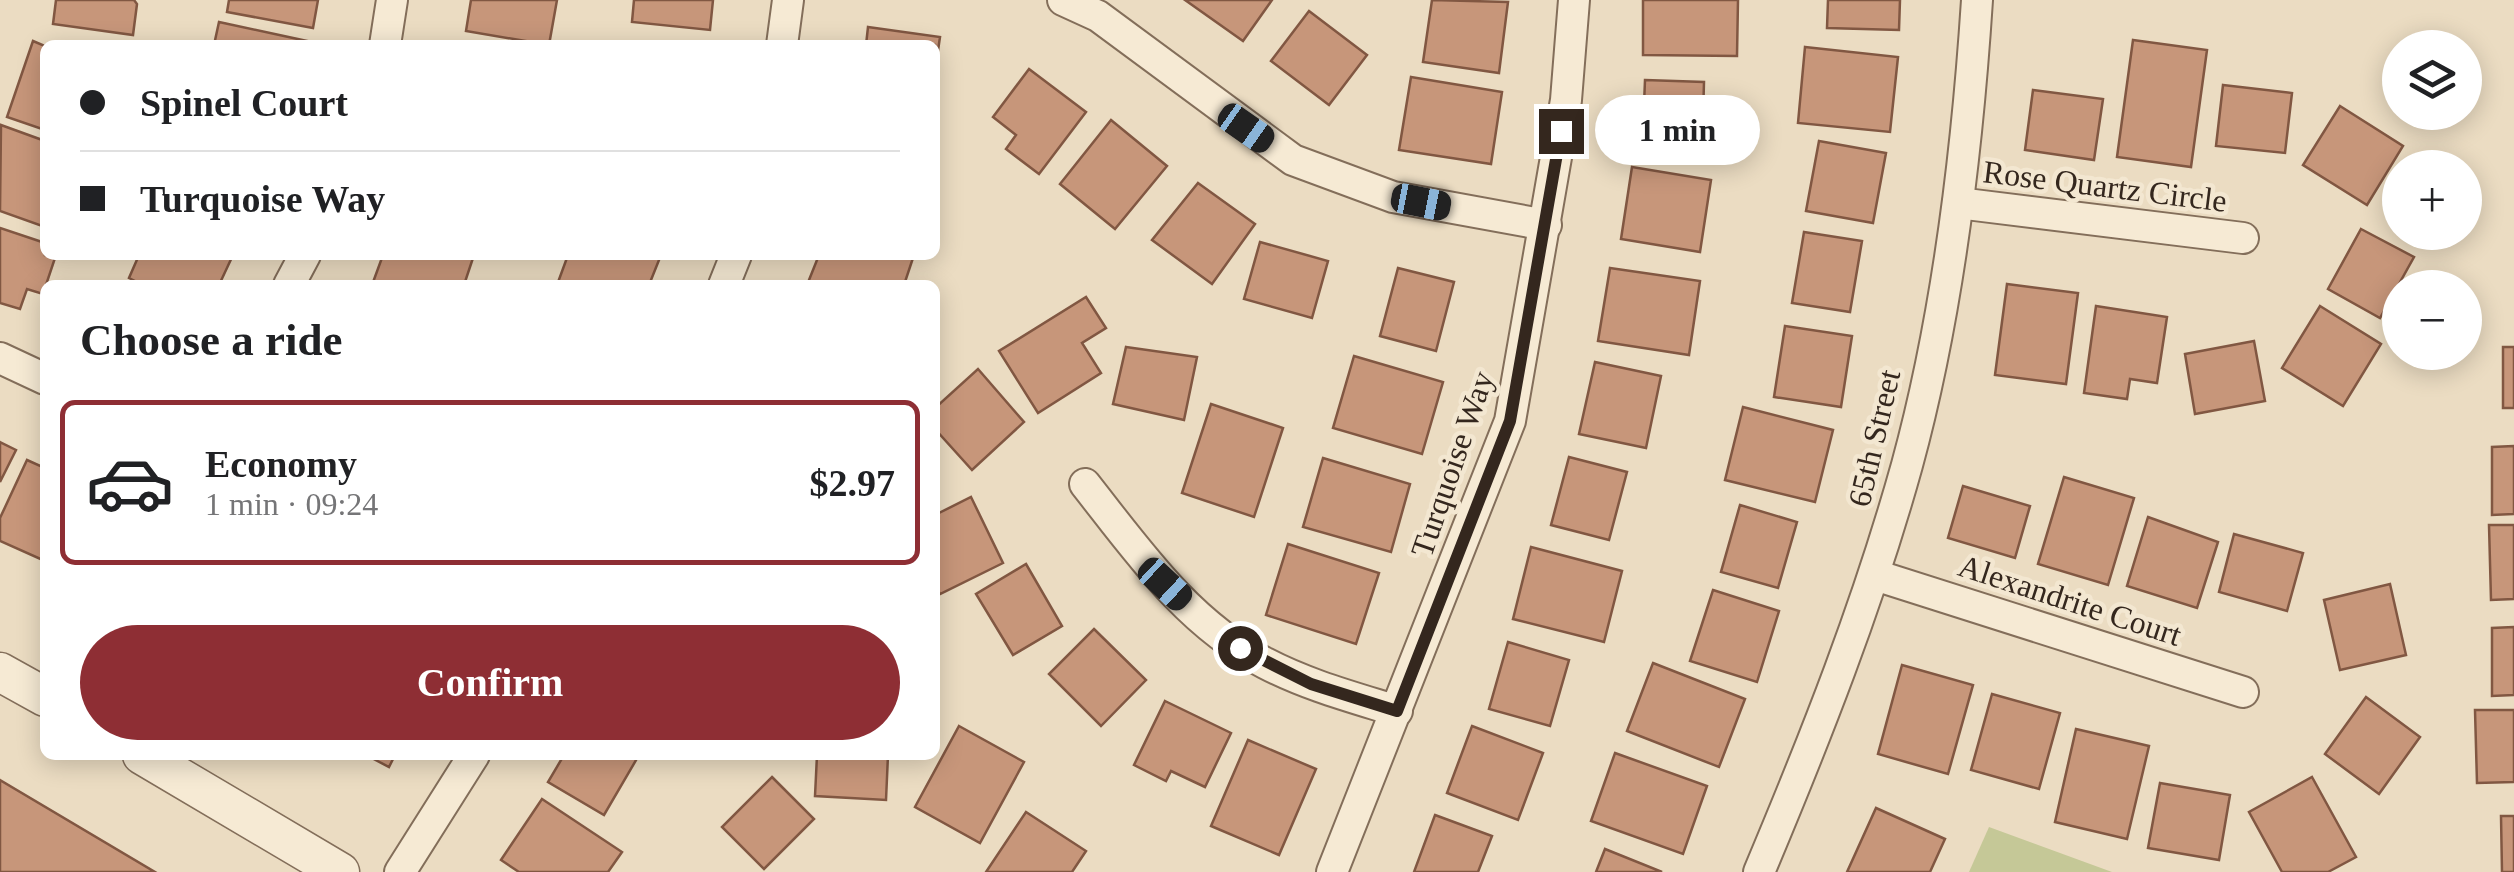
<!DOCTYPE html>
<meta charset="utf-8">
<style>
body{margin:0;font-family:"Times New Roman",serif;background:#f2f2f2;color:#202124;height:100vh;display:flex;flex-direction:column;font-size:38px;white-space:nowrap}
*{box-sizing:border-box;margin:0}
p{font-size:32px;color:#757577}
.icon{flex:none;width:55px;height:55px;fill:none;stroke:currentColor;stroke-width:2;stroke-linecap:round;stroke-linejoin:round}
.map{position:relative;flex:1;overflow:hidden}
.details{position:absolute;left:40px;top:280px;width:900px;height:480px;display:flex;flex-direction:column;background:#fff;border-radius:15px;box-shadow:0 5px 25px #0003}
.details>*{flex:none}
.top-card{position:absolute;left:40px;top:40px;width:900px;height:220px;border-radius:15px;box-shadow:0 5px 25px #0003;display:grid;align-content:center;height:220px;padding:0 40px;background:#fff}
.fabs{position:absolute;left:2382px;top:30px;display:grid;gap:20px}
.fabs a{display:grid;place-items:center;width:100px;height:100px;border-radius:50%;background:#fff;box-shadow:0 5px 25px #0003;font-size:50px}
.end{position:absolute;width:45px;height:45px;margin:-22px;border:12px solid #34271e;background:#fff;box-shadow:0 0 0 5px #fff}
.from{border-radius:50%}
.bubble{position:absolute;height:70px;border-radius:35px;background:#fff;box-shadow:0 5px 25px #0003;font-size:32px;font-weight:700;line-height:70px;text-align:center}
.car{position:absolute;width:30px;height:60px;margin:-30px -15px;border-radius:12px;box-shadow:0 0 8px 2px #0007;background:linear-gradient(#222 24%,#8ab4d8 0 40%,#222 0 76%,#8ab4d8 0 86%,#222 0)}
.top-card b{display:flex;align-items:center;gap:35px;height:95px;font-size:38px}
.top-card b+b{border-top:2px solid #e0e0e0}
.top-card i{width:25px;height:25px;background:#202124}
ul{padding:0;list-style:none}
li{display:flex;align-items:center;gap:30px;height:165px;margin:0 20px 15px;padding:0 20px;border:5px solid transparent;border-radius:15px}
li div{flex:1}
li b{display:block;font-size:38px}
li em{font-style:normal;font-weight:700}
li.active{border-color:#8e2e34}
li>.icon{width:90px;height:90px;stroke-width:1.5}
h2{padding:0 40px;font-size:45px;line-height:120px}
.cta{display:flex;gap:20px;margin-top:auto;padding:20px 40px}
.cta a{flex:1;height:115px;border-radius:60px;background:#8e2e34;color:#fff;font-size:40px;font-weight:700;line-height:115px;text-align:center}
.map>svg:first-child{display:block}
</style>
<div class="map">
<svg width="2514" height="872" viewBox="0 0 2514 872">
<rect width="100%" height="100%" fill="#ebdcc2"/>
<polygon fill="#c5c897" points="1989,827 2112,872 1969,872"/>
<g fill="#c7967a" stroke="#815742" stroke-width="2.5">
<polygon points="56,0 134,0 137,4 133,35 53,24"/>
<polygon points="229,0 318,0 313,28 227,12"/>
<polygon points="471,0 557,0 549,45 466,31"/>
<polygon points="634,0 713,0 710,30 632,22"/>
<polygon points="1185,0 1272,0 1243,41"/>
<polygon points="1432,0 1508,2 1499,73 1423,62"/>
<polygon points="1643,0 1738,0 1737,56 1643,55"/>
<polygon points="1828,0 1900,0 1899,30 1827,28"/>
<polygon points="1309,11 1367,55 1329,105 1271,61"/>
<polygon points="219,22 316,43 315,45 214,45"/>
<polygon points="868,27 940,37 935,71 935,45 866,45"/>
<polygon points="2133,40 2207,50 2191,167 2117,157"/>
<polygon points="33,41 45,46 45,130 7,117"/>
<polygon points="1805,47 1898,57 1890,132 1798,123"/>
<polygon points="1029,69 1086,112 1039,174 1006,149 1016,135 993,117"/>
<polygon points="1411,77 1502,92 1491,164 1399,150"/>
<polygon points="1645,80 1704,82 1702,155 1642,154"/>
<polygon points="2223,85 2292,93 2285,153 2216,146"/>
<polygon points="2033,90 2103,99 2094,160 2025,150"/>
<polygon points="2340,106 2403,146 2367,205 2303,165"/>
<polygon points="1111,120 1167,166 1115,229 1060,184"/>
<polygon points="1,125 45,141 45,227 0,211"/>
<polygon points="1819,141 1886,153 1873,223 1806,211"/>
<polygon points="1632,167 1711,180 1700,252 1621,239"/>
<polygon points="1198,183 1255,224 1212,284 1152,240"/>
<polygon points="0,228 45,243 45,255 56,255 43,294 27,289 20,309 0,303"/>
<polygon points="2361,229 2414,257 2380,318 2328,289"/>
<polygon points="1804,232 1862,241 1850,312 1792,303"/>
<polygon points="1260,242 1328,261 1312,318 1244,299"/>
<polygon points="139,255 233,255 219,285 143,285 129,278"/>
<polygon points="383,255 464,255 473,258 464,285 372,285"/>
<polygon points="568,255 661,255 649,285 557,285"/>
<polygon points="819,255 914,255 904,285 807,285"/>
<polygon points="1398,268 1454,282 1436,351 1380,336"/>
<polygon points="1610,268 1700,281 1689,355 1598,341"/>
<polygon points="2007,284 2078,293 2066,384 1995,375"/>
<polygon points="1086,297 1106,328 1082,343 1101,373 1038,413 999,351"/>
<polygon points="2096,306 2167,317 2157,383 2130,379 2127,399 2084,393"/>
<polygon points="2320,306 2381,344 2343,406 2282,368"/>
<polygon points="1785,326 1852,336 1841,407 1774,397"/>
<polygon points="2254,341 2265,401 2195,414 2185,354"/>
<polygon points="1126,347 1197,357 1184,420 1113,404"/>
<rect x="2503" y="347" width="11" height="61"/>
<polygon points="1354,356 1443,382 1422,454 1333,428"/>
<polygon points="1595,362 1661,376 1646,448 1579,434"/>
<polygon points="978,369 1024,422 972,470 935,429 935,408"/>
<polygon points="1211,404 1283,428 1254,517 1182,493"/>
<polygon points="1743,407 1833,430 1815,502 1725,480"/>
<polygon points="0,442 16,450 0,482"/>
<polygon points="2514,446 2514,514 2492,515 2492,447"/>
<polygon points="1569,457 1627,472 1609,540 1551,525"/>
<polygon points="1323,458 1410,484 1391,552 1303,527"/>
<polygon points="27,460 45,468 45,561 0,541 0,518"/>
<polygon points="2064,477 2134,498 2108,585 2038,564"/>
<polygon points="1963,486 2030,506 2015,558 1948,538"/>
<polygon points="971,497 1003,563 940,594 935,584 935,515"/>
<polygon points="1740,505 1797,522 1778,588 1721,572"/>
<polygon points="2148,517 2218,542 2197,608 2127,586"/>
<polygon points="2489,525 2514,525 2514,599 2491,600"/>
<polygon points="2234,534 2303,553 2287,611 2219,592"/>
<polygon points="1288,544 1379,573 1356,644 1266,615"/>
<polygon points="1531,547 1622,571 1604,642 1513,619"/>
<polygon points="1026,564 1062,626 1013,655 976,594"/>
<polygon points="2390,584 2406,655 2340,670 2324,600"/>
<polygon points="1713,590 1779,611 1757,682 1690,661"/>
<polygon points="2514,627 2514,695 2492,696 2492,628"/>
<polygon points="1094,629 1146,680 1101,726 1049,674"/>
<polygon points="1508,642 1569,660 1550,726 1489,709"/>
<polygon points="1653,663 1745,699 1719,767 1627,731"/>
<polygon points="1902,665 1973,685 1948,774 1878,754"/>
<polygon points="1992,694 2060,713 2039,789 1971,770"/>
<polygon points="2366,697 2420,737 2379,794 2325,754"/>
<polygon points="1165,701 1231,733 1205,787 1171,771 1166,781 1134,765"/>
<polygon points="2475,710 2514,710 2514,782 2477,783"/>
<polygon points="959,726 1024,762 980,843 915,807"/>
<polygon points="1472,726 1543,753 1518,820 1447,793"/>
<polygon points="2076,729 2149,746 2127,839 2055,822"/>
<polygon points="1248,740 1316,769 1279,855 1211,826"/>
<polygon points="1615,753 1707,786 1683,854 1591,821"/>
<polygon points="366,755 395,755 389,767"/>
<polygon points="564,755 639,755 604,815 548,782"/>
<polygon points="817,755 888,755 886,800 815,796"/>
<polygon points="772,777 814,819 764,869 722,827"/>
<polygon points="2312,777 2356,857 2328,872 2282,872 2249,812"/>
<polygon points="0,780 155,872 0,872"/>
<polygon points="2160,783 2230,795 2219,860 2148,848"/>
<polygon points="542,799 622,852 608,872 519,872 501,860"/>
<polygon points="1876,808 1945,839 1930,872 1847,872"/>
<polygon points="1026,812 1086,851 1072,872 986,872"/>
<polygon points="1435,815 1492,836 1478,872 1414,872"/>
<polygon points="2501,816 2514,816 2514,872 2502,872"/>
<polygon points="1605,849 1662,872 1596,872"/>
</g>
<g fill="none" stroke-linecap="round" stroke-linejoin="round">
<g stroke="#836e5a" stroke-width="34">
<g id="minor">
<polyline points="1063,0 1098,16 1293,160 1393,197 1546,225"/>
<polyline points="385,45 392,0"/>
<polyline points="782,45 788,0"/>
<polyline points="1958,203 2243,238"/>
<polyline points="289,285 305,255"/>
<polyline points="724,285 736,255"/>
<polyline points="0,358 45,379"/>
<path d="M1085,484C1137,550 1188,624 1265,663C1307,685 1352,697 1397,711"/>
<polyline points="1875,575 2243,692"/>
<polyline points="400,872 474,755"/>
<polyline points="1332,872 1510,421 1566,100 1574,0"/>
<path d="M1759,872C1815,739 1868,605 1907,465C1948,315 1967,155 1977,0"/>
</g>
</g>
<g stroke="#836e5a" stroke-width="41">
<g id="tertiary">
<polyline points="0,672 45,697"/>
<polyline points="142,755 340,872"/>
</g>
</g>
<use href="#minor" stroke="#f6ead4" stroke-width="30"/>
<use href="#tertiary" stroke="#f6ead4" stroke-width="38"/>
</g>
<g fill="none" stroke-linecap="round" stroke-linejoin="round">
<polyline stroke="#34271e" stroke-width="12" points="1240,648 1311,684 1397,711 1510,421 1561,131"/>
</g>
<g text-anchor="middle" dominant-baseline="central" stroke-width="9" stroke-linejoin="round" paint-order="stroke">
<g font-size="32" fill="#34271e" stroke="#f3e7d1">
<text transform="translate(2105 186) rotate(7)">Rose Quartz Circle</text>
<text transform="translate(1874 438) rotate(-77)">65th Street</text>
<text transform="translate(1452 464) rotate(-71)">Turquoise Way</text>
<text transform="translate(2070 600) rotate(18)">Alexandrite Court</text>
</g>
</g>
</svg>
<div class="fabs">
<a><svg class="icon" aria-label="layers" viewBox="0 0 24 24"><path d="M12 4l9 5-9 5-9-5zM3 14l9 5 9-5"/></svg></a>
<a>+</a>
<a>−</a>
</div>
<i class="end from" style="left:1240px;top:648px"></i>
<i class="end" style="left:1561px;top:131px"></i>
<div class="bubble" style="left:1595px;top:95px;width:165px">1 min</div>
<i class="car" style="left:1246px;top:128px;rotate:125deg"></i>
<i class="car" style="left:1421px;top:202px;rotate:101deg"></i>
<i class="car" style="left:1165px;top:584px;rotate:133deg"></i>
<div class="top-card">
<b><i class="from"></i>Spinel Court</b>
<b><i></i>Turquoise Way</b>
</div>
<section class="details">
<h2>Choose a ride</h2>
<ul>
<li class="active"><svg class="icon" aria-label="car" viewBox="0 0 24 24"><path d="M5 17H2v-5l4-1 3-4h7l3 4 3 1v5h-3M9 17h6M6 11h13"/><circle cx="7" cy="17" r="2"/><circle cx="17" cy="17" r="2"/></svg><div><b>Economy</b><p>1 min · 09:24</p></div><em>$2.97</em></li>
</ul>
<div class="cta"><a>Confirm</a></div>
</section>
</div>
